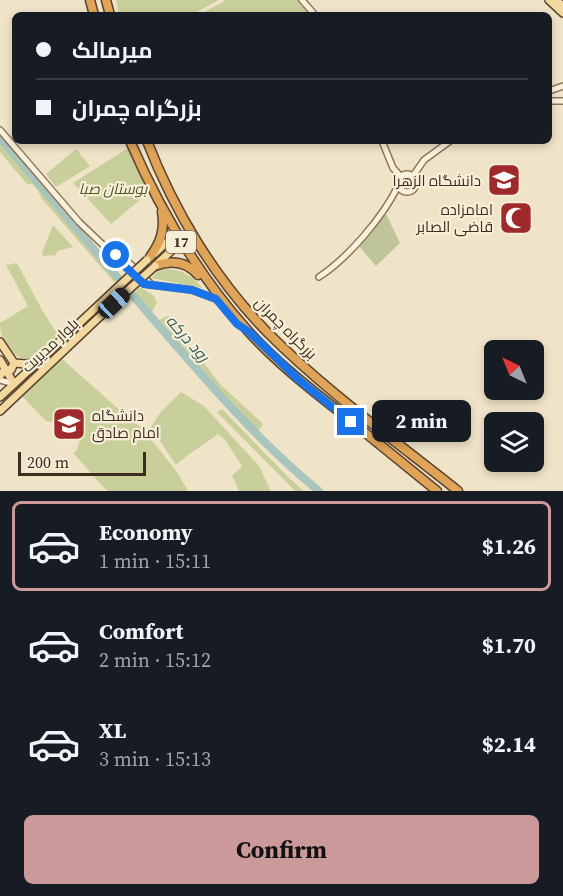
<!DOCTYPE html>
<meta charset="utf-8">
<style>
body{margin:0;font-family:"Source Serif 4",Cairo,serif;background:#20242c;color:#f1f3f6;height:100vh;display:flex;flex-direction:column;font-size:22px;white-space:nowrap}
*{box-sizing:border-box;margin:0}
p{font-size:20px;color:#9ea1a6}
.icon{flex:none;width:33px;height:33px;fill:none;stroke:currentColor;stroke-width:2;stroke-linecap:round;stroke-linejoin:round}
.map{position:relative;height:491px;overflow:hidden}
.details{display:flex;flex-direction:column;background:#171b24;flex:1}
.details>*{flex:none}
.banner{position:absolute;left:12px;top:12px;width:540px;height:132px;border-radius:9px;box-shadow:0 3px 9px #0003;display:grid;align-content:center;height:132px;padding:0 24px;background:#171b24}
.needle{width:39px;rotate:317deg}
.tools{position:absolute;left:484px;top:340px;display:grid;gap:12px}
.tools a{display:grid;place-items:center;width:60px;height:60px;border-radius:9px;background:#171b24;box-shadow:0 3px 9px #0003;font-size:30px}
.scale{position:absolute;left:18px;bottom:15px;width:128px;box-sizing:border-box;padding-left:6px;border:3px solid #3d2e20;border-top:0;font-size:16px;line-height:21px;white-space:nowrap;color:#3d2e20;-webkit-text-stroke:4px #f7eed8;paint-order:stroke}
.end{position:absolute;width:27px;height:27px;margin:-14px;border:8px solid #1a73e8;background:#fff;box-shadow:0 0 0 3px #fff}
.from{border-radius:50%}
.bubble{position:absolute;height:42px;border-radius:9px;background:#171b24;box-shadow:0 3px 9px #0003;font-size:20px;font-weight:700;line-height:42px;text-align:center}
.car{position:absolute;width:18px;height:36px;margin:-18px -9px;border-radius:8px;box-shadow:0 0 4px 2px #0007;background:linear-gradient(#222 24%,#8ab4d8 0 40%,#222 0 76%,#8ab4d8 0 86%,#222 0)}
.banner b{display:flex;align-items:center;gap:21px;height:57px;font-size:22px}
.banner b+b{border-top:2px solid #363941}
.banner i{width:15px;height:15px;background:#f1f3f6}
ul{padding:10px 0 0;list-style:none}
li{display:flex;align-items:center;gap:18px;height:90px;margin:0 12px 9px;padding:0 12px;border:3px solid transparent;border-radius:9px}
li div{flex:1}
li b{display:block;font-size:22px}
li em{font-style:normal;font-weight:700}
li.on{border-color:#cc999b}
li>.icon{width:54px;height:54px;stroke-width:1.5}
.button{display:flex;gap:12px;margin-top:auto;padding:12px 24px}
.button a{flex:1;height:69px;border-radius:9px;background:#cc999b;color:#111;font-size:24px;font-weight:700;line-height:69px;text-align:center}
.map>svg:first-child{display:block}
</style>
<div class="map">
<svg width="563" height="491" viewBox="0 0 563 491">
<rect width="100%" height="100%" fill="#f0e4c8"/>
<g fill="#c9cf9b">
<polygon points="116,0 219,0 191,15 119,15"/>
<polygon points="226,0 298,0 311,15 199,15"/>
<polygon points="0,142 117,279 114,282 42,199 37,189 32,184 27,184 0,152"/>
<polygon points="128,148 148,193 111,224 73,183"/>
<polygon points="76,149 90,166 56,187 46,174"/>
<polygon points="53,225 73,247 57,251 56,255 43,256 42,253"/>
<path d="M17,263L42,310L58,335C50,341 41,353 32,357C12,364 0,338 0,323L28,306L6,265Z"/>
<path d="M165,269C180,269 194,276 202,288L151,278L157,272Z"/>
<polygon points="140,287 154,296 157,302 151,314 133,294"/>
<polygon points="167,316 169,316 219,383 263,424 258,431 208,379 157,321"/>
<polygon points="62,359 133,422 148,431 150,438 177,472 188,491 107,491 73,453 77,450 80,439 65,426 67,423 59,415 51,422 46,421 22,396"/>
<path d="M181,392L204,406L259,466L271,491H239L232,476L242,466L225,440L218,434C204,445 189,453 176,465L151,427L160,413Z"/>
<polygon points="222,409 289,478 304,491 295,491 217,412"/>
</g>
<polygon fill="#bfc49a" points="386,214 400,243 376,266 358,245"/>
<g fill="none" stroke-linecap="round" stroke-linejoin="round">
<path stroke="#a9c4bc" stroke-width="8" d="M0,138C63,211 123,286 187,358C228,405 270,451 319,491"/>
<g stroke="#8d765c" stroke-width="8">
<g id="minor">
<polyline points="302,0 315,15"/>
<polyline points="549,91 563,86"/>
<polyline points="549,101 563,101"/>
<polyline points="0,130 79,222 144,284 192,290 216,299"/>
<polyline points="382,141 393,168 402,178"/>
<circle cx="407" cy="183" r="9"/>
<polyline points="413,176 424,160 450,141"/>
<polyline points="116,255 122,256 152,285"/>
<path d="M319,277C348,258 383,217 398,186"/>
<polyline points="0,380 14,384"/>
</g>
</g>
<g stroke="#5b4430" stroke-width="10">
<g id="major">
<polyline points="549,0 563,13"/>
<polyline points="556,0 563,6"/>
<polyline points="154,254 167,242 174,245 172,250 155,266"/>
<polyline points="0,342 14,363 27,364 37,362"/>
<polyline points="0,360 14,384"/>
<polyline points="0,376 5,369 11,370 14,363"/>
<polyline points="0,397 56,345"/>
<polyline points="0,411 114,303"/>
</g>
</g>
<g stroke="#5b4430" stroke-width="11">
<g id="highway">
<polyline points="90,0 94,15"/>
<polyline points="106,0 110,15"/>
<path d="M130,141C160,210 198,275 248,331C276,362 309,388 341,413C373,439 405,465 437,491"/>
<path d="M147,141C174,211 215,279 268,333C326,391 394,440 458,491"/>
<path d="M150,257C161,242 165,229 162,212"/>
<path d="M155,266C171,260 186,261 198,275"/>
</g>
</g>
<use href="#minor" stroke="#faf1dc" stroke-width="5"/>
<use href="#major" stroke="#f3d9a0" stroke-width="7"/>
<use href="#highway" stroke="#e0a458" stroke-width="8"/>
<g stroke="#5b4430" stroke-width="10" stroke-linecap="butt">
<g id="major-bridge">
<polyline points="114,303 155,266"/>
<polyline points="56,345 147,260"/>
</g>
</g>
<use href="#major-bridge" stroke="#f3d9a0" stroke-width="7"/>
</g>
<g fill="none" stroke-linecap="round" stroke-linejoin="round">
<polyline stroke="#1a73e8" stroke-width="8" points="116,255 118,260 144,284 192,290 216,299 237,324 249,332 299,380 351,422"/>
</g>
<defs>
<g id="university-square" transform="scale(1.725)"><rect x="-9" y="-9" width="18" height="18" rx="4" fill="#9e2a2b" stroke="#f7eed8"/><path d="M0-5L7-2L0 1L-7-2ZM-4 1L0 2.5L4 1V4Q0 6-4 4Z" fill="#fff"/></g>
<g id="mosque-square" transform="scale(1.725)"><rect x="-9" y="-9" width="18" height="18" rx="4" fill="#9e2a2b" stroke="#f7eed8"/><path d="M3.5-4.9A6 6 0 1 0 3.5 4.9A5 5 0 1 1 3.5-4.9Z" fill="#fff"/></g>
</defs>
<g fill-rule="evenodd">
<use href="#university-square" x="504" y="180"/>
<use href="#mosque-square" x="516" y="218"/>
<use href="#university-square" x="69" y="424"/>
</g>
<g text-anchor="middle" dominant-baseline="central" stroke-width="4.5" stroke-linejoin="round" paint-order="stroke">
<rect fill="#f7eed8" stroke="#756857" stroke-width="1.5" x="166" y="231" width="30" height="22" rx="4.5"/>
<g font-size="14" font-weight="bold" fill="#3d2e20">
<text x="181" y="242">17</text>
</g>
<g font-size="15" fill="#3d2e20" stroke="#f7eed8" text-anchor="end">
<text x="481" y="180">دانشگاه الزهرا</text>
<text x="493" y="209">امامزاده<tspan x="493" dy="17">قاضی الصابر</tspan></text>
<text x="92" y="415" text-anchor="start">دانشگاه<tspan x="92" dy="17">امام صادق</tspan></text>
</g>
<g font-size="15" font-style="italic" fill="#4d5a26" stroke="#f7eed8">
<text x="113" y="188">بوستان صبا</text>
</g>
<g font-size="15" fill="#3d2e20" stroke="#f7eed8">
<text transform="translate(286 328) rotate(45)">بزرگراه چمران</text>
<text transform="translate(50 345) rotate(-43)">بلوار مدیریت</text>
</g>
<g font-size="16" font-style="italic" fill="#2f5d5a" stroke="#f7eed8">
<text transform="translate(188 338) rotate(49)">رود درکه</text>
</g>
</g>
</svg>
<div class="tools">
<a><svg class="needle" viewBox="-14 -14 28 28"><path d="M0-13l5 13h-10z" fill="#e53935"/><path d="M0 13l5-13h-10z" fill="#9ea1a6"/></svg></a>
<a><svg class="icon" aria-label="layers" viewBox="0 0 24 24"><path d="M12 4l9 5-9 5-9-5zM3 14l9 5 9-5"/></svg></a>
</div>
<div class="scale">200 m</div>
<i class="end from" style="left:116px;top:255px"></i>
<i class="end" style="left:351px;top:422px"></i>
<div class="bubble" style="left:372px;top:400px;width:99px">2 min</div>
<i class="car" style="left:114px;top:303px;rotate:47deg"></i>
<div class="banner">
<b><i class="from"></i>میرمالک</b>
<b><i></i>بزرگراه چمران</b>
</div>
</div>
<section class="details">
<ul>
<li class="on"><svg class="icon" aria-label="car" viewBox="0 0 24 24"><path d="M5 17H2v-5l4-1 3-4h7l3 4 3 1v5h-3M9 17h6M6 11h13"/><circle cx="7" cy="17" r="2"/><circle cx="17" cy="17" r="2"/></svg><div><b>Economy</b><p>1 min · 15:11</p></div><em>$1.26</em></li>
<li><svg class="icon" aria-label="car" viewBox="0 0 24 24"><path d="M5 17H2v-5l4-1 3-4h7l3 4 3 1v5h-3M9 17h6M6 11h13"/><circle cx="7" cy="17" r="2"/><circle cx="17" cy="17" r="2"/></svg><div><b>Comfort</b><p>2 min · 15:12</p></div><em>$1.70</em></li>
<li><svg class="icon" aria-label="car" viewBox="0 0 24 24"><path d="M5 17H2v-5l4-1 3-4h7l3 4 3 1v5h-3M9 17h6M6 11h13"/><circle cx="7" cy="17" r="2"/><circle cx="17" cy="17" r="2"/></svg><div><b>XL</b><p>3 min · 15:13</p></div><em>$2.14</em></li>
</ul>
<div class="button"><a>Confirm</a></div>
</section>
